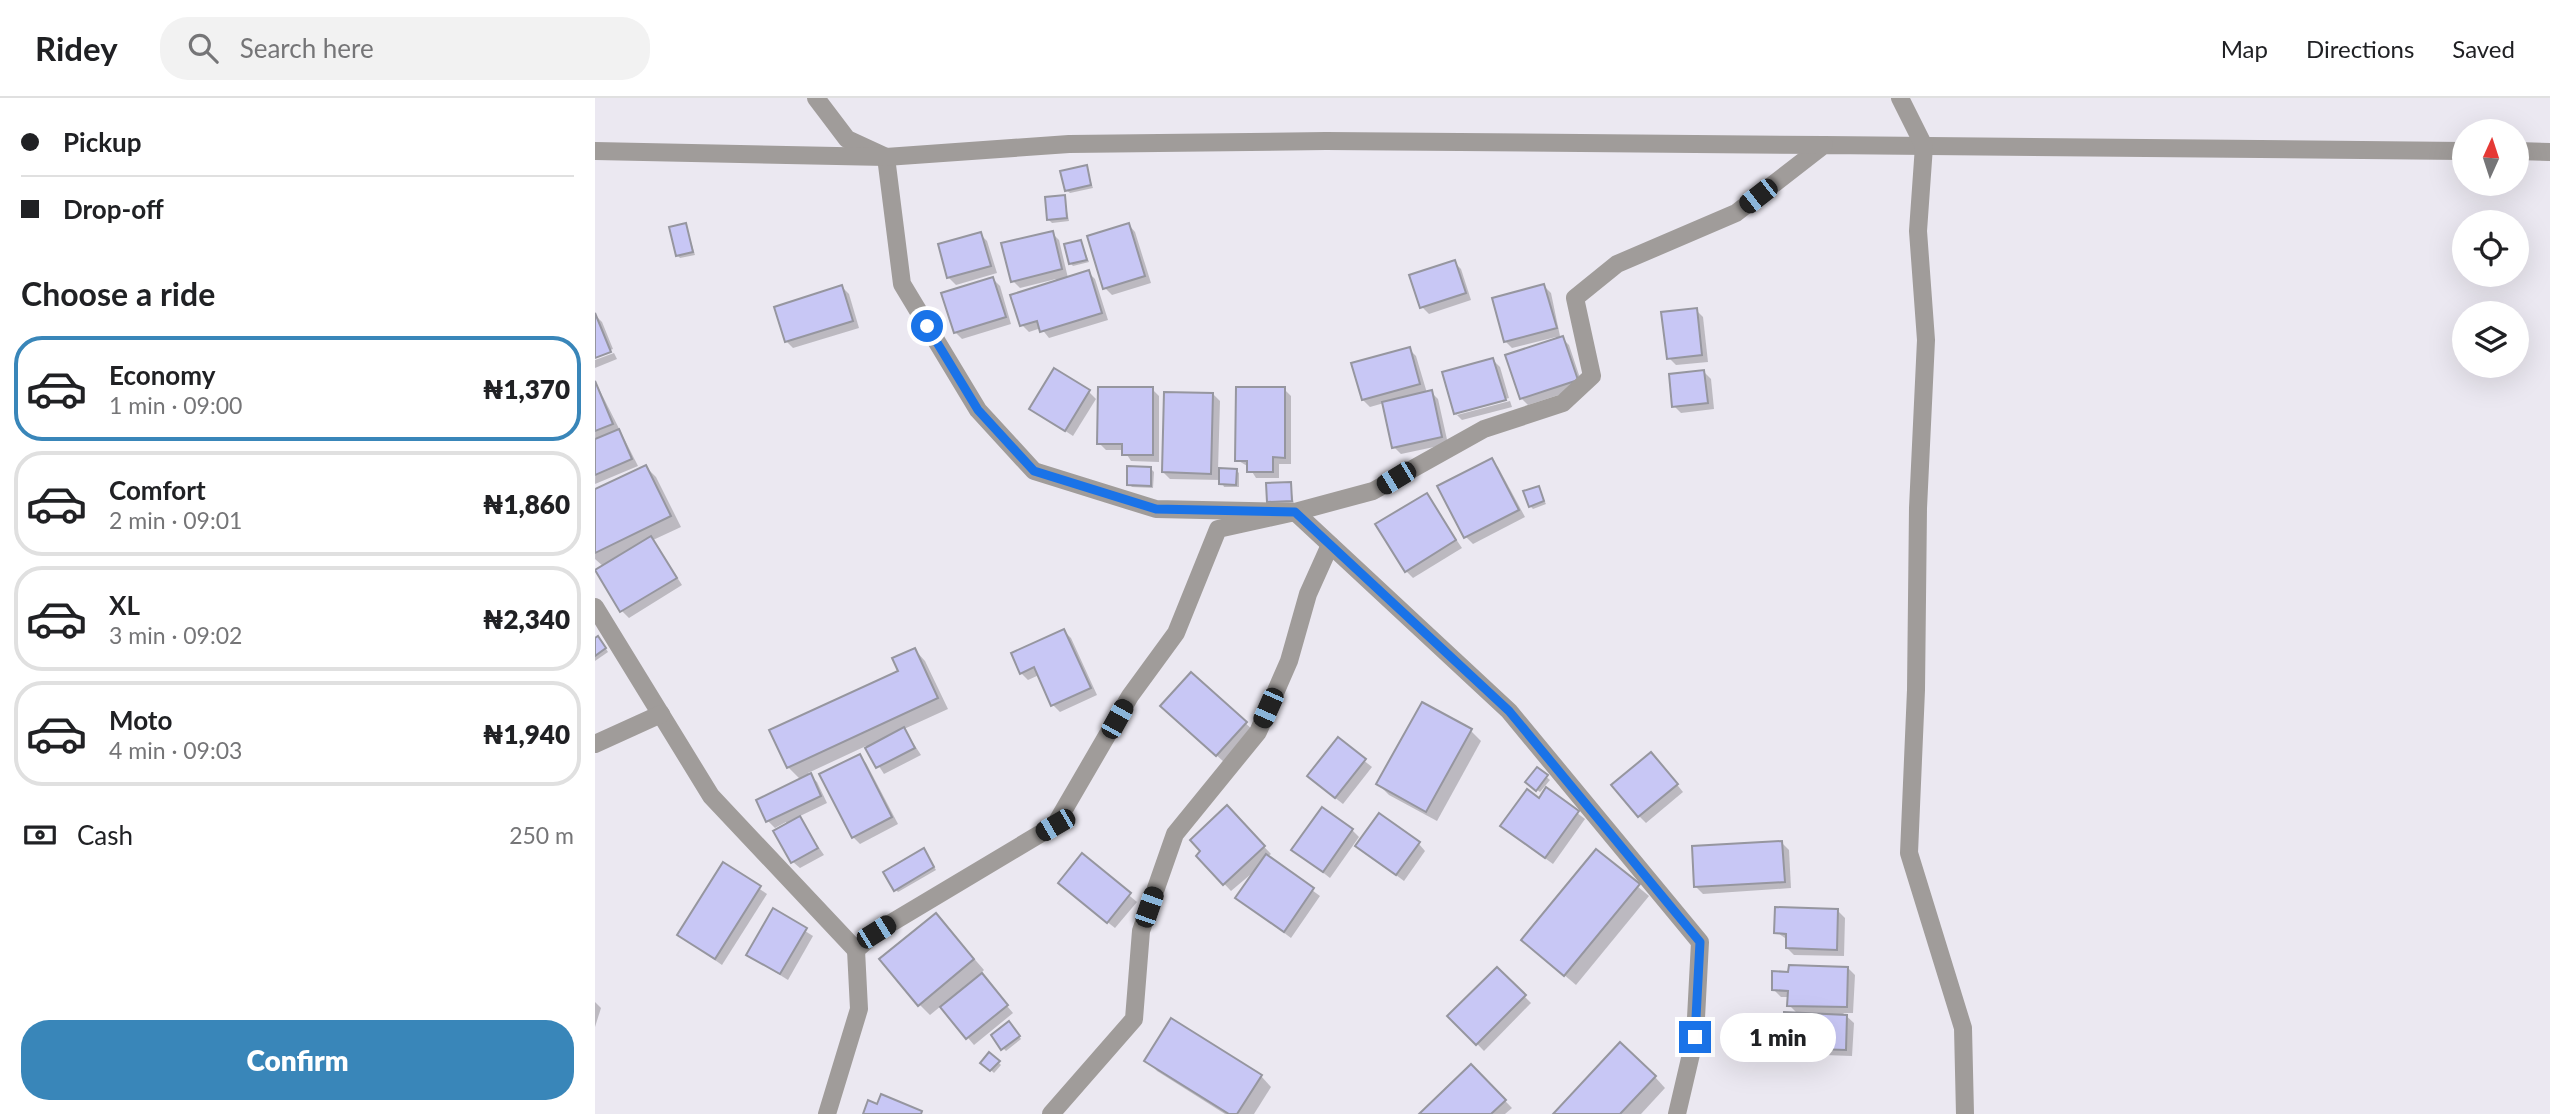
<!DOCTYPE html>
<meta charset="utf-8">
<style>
body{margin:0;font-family:Lato,sans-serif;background:#f2f2f2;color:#202124;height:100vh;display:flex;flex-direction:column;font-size:26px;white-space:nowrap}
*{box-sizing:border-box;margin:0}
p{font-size:23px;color:#757577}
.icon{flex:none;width:38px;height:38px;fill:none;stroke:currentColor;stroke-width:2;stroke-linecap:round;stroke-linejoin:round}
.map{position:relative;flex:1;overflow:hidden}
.panel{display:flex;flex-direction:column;background:#fff;width:595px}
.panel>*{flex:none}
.guide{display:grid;align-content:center;height:154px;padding:0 21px;background:#fff}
.needle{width:46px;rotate:3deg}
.fabs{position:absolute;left:1857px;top:21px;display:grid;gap:14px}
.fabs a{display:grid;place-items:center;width:77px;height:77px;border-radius:50%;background:#fff;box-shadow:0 7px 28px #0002;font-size:35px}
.end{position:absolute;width:32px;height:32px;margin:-16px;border:9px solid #1a73e8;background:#fff;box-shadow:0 0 0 4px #fff}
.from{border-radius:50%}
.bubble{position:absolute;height:49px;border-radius:24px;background:#fff;box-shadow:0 7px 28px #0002;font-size:23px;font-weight:800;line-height:49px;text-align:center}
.car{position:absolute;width:21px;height:42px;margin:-21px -10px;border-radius:9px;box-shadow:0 0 5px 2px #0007;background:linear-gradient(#222 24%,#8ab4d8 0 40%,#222 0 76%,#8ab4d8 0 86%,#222 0)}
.guide b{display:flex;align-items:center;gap:24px;height:66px;font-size:26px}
.guide b+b{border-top:2px solid #e0e0e0}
.guide i{width:18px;height:18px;background:#202124}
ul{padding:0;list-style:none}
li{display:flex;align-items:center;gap:21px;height:105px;margin:0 14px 10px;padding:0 7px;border:4px solid #e0e0e0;border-radius:28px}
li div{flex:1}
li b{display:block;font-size:26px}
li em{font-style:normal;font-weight:800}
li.selected{border-color:#3986b9}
li>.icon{width:63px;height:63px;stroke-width:1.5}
h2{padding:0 21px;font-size:32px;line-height:84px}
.pay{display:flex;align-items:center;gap:18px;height:77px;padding:0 21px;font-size:26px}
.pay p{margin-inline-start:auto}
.cta{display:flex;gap:14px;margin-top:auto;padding:14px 21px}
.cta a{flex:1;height:80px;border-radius:28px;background:#3986b9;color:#fff;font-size:28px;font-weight:800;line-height:80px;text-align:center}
header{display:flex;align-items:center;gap:42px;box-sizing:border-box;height:98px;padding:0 35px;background:#fff;border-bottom:2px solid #e0e0e0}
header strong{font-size:33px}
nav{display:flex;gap:38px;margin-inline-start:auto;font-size:24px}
.search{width:490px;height:63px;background:#f2f2f2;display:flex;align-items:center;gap:18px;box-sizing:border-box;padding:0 24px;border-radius:28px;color:#757577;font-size:26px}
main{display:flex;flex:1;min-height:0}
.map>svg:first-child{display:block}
</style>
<header>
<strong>Ridey</strong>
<div class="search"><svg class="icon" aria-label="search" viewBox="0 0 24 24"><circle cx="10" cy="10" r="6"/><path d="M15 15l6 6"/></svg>Search here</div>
<nav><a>Map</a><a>Directions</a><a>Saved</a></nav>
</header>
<main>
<section class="panel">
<div class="guide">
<b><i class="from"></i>Pickup</b>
<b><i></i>Drop-off</b>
</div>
<h2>Choose a ride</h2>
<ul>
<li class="selected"><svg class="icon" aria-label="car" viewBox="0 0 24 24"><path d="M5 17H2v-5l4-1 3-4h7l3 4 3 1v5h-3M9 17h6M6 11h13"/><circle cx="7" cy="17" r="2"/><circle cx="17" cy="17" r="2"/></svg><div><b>Economy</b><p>1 min · 09:00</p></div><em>₦1,370</em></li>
<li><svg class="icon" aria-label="car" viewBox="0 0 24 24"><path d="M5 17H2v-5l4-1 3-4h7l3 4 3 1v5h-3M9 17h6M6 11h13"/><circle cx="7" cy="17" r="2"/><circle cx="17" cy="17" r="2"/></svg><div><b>Comfort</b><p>2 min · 09:01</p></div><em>₦1,860</em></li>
<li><svg class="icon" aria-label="car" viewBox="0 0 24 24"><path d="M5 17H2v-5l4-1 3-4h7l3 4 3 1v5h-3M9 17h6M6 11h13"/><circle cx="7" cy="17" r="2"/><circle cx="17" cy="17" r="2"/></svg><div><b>XL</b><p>3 min · 09:02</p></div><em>₦2,340</em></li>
<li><svg class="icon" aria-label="car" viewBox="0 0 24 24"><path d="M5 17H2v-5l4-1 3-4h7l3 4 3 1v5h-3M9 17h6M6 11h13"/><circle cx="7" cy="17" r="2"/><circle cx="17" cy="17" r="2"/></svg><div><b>Moto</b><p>4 min · 09:03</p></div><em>₦1,940</em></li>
</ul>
<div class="pay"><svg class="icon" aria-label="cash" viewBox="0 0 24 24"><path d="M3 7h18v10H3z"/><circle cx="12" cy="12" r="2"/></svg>Cash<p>250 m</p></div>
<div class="cta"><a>Confirm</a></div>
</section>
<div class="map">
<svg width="1955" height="1016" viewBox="0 0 1955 1016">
<rect width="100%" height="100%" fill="#ebe8f1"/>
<g fill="#0003">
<polygon points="491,69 498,90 475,95 471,92"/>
<polygon points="469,99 474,123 457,125 454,122"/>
<polygon points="91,127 100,157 85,160 82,157"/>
<polygon points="534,127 540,134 556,185 517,197 510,190"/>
<polygon points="457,135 464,142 473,180 493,174 500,181 513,222 454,240 446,230 434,234 427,227 461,181 425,190 418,183"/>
<polygon points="385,136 392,143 402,175 361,187 354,180 345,148"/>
<polygon points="486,144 494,164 478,168 475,165"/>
<polygon points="859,164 866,171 876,202 834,216 827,209"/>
<polygon points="398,181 405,188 416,226 367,241 360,234"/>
<polygon points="949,188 956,195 965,238 974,247 988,289 933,307 926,300 961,239 917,250 910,243"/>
<polygon points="247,189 254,196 264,230 198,250 191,243"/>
<polygon points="1101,212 1108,219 1113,264 1081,267 1074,260"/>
<polygon points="0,217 7,224 18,251 0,258"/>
<polygon points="814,251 821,258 832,295 836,294 843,301 853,346 806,356 799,349 789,305 775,309 768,302"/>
<polygon points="19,255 22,261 0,270 0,262"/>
<polygon points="898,262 905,269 914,300 862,314 862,317 915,303 917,309 867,322 860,315"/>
<polygon points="1109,274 1116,281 1119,311 1086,315 1079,308"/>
<polygon points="0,283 43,368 0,386"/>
<polygon points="557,291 564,298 564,364 536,363 529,352 511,352 504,345"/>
<polygon points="689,291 696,298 696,366 684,366 684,380 661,380 654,369 642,362"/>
<polygon points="494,294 501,301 478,338 437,311"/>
<polygon points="618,296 625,303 623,372 641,372 644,375 644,389 629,389 626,382 575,381 568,374"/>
<polygon points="896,362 903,369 930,419 878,446 871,439 844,388"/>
<polygon points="51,369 61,379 86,429 58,442 87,487 34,520 27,513 9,469 0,461 0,393"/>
<polygon points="556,371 559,374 558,390 537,389 534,386"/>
<polygon points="695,386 699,406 677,407 674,404"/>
<polygon points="943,390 951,406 938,411 935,408"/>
<polygon points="831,397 867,450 818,480 811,473"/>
<polygon points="469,533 476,540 502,597 465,614 458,607 444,577 433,582 426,575"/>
<polygon points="0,542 6,543 13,554 0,563"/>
<polygon points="320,552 330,563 353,611 309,631 326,657 289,676 271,648 213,675 222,684 232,705 203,719 229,757 205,770 198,764 191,724 180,730 173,723 206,682 193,669 306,573"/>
<polygon points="596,576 658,632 629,664 575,615"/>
<polygon points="876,633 886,643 842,723 794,697 783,686"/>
<polygon points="743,642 777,669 748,706 721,685"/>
<polygon points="264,658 271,665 303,726 265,746 258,739"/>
<polygon points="1063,663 1088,694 1051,725 1044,718"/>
<polygon points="942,671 955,682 945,694 935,687"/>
<polygon points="952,692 990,721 958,766 915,735"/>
<polygon points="632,710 676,756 672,759 725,798 696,840 647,803 662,771 636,793 603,758"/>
<polygon points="757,732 764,739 735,780 699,752"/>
<polygon points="1187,745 1194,752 1196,790 1108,796 1101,789"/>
<polygon points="824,746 830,753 809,783 762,748"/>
<polygon points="1001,754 1054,798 981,887 928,842"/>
<polygon points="331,756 341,772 303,794 300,791"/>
<polygon points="487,758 542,804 520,830 472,792"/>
<polygon points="129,766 172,796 127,867 84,837"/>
<polygon points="178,813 218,838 193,882 153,857"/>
<polygon points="1243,813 1250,820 1249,858 1199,857 1192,850 1193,842 1181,834"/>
<polygon points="341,817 389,872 385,876 418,915 379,947 346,908 335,917 324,906"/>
<polygon points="1253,870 1260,877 1258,915 1248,915 1259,925 1257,958 1201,956 1194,945 1187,945 1180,938 1203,916 1194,907 1194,899 1186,899 1179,892"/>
<polygon points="902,871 936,905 889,953 855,918"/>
<polygon points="0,904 6,910 0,929"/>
<polygon points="417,929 426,941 411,953 408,950"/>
<polygon points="394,956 406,967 399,975 387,964"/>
<polygon points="552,962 666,978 676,989 659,1016 630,1016 562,973"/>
<polygon points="876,968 917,1010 910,1016 826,1016"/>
<polygon points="1060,979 1070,990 1046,1016 960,1016"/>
</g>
<g fill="#c8c7f5" stroke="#96969f" stroke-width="2">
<polygon points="492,67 496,87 470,93 465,73"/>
<polygon points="470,97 472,120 452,122 450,99"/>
<polygon points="91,125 98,154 81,158 74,129"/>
<polygon points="534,125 550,178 508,191 492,138"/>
<polygon points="458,133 467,171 416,184 406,145"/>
<polygon points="386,134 396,168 352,180 343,146"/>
<polygon points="486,142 492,162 474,166 469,146"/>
<polygon points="860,162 871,195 825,210 814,177"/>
<polygon points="494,172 507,215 445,234 442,223 425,228 415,197"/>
<polygon points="398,179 411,219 359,235 346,195"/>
<polygon points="949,186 962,230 909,244 897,200"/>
<polygon points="247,187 258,223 190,244 179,209"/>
<polygon points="1102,210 1107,257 1072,261 1066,214"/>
<polygon points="0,215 16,254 0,260"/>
<polygon points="968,238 983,282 925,301 910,257"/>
<polygon points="815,249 825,286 767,302 756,265"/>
<polygon points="898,260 911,302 859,316 847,274"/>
<polygon points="459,270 495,292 470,333 434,311"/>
<polygon points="1109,272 1113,305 1077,309 1074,276"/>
<polygon points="0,283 18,326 0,333"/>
<polygon points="503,289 558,289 558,357 527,357 527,346 502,346"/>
<polygon points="641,289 690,289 690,360 678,359 678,374 652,374 652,363 640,363"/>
<polygon points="837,292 847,339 797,350 787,304"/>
<polygon points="569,294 618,295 616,376 567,374"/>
<polygon points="24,331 37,361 0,377 0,341"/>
<polygon points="897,360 924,412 869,440 842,388"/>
<polygon points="51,367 76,418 0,455 0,391"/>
<polygon points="532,368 556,369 556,388 532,387"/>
<polygon points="624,370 642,371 641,387 624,386"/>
<polygon points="696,384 697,403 672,404 671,385"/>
<polygon points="944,388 949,403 934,409 928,393"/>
<polygon points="832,395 861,442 810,474 780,426"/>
<polygon points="56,438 82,480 25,514 0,472"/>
<polygon points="469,531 496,590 456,608 439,569 425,576 416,555"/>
<polygon points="3,538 11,550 0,558 0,540"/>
<polygon points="320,550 343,600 192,670 174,632 303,573 297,560"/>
<polygon points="596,574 652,624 621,658 565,608"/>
<polygon points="827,604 877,631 831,714 781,686"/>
<polygon points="309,629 320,650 281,670 270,650"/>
<polygon points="743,639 771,661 740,700 712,678"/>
<polygon points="1056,654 1083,686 1043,719 1016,687"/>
<polygon points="265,656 297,719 257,740 224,676"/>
<polygon points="942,669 953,677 941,693 930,684"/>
<polygon points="216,675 226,698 171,724 161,702"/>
<polygon points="951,689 984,713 950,760 905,728 932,691 944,700"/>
<polygon points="632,707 670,748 628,787 601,758 605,753 595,742"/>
<polygon points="727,709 758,731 728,774 696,752"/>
<polygon points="784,715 825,744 801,777 760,748"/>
<polygon points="205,718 223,750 196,765 178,733"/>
<polygon points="1187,743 1190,784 1099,789 1097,748"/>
<polygon points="329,750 339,769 299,793 288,774"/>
<polygon points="1001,751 1045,786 969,878 926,842"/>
<polygon points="487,755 536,795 512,825 463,785"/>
<polygon points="671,756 719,790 689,834 640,800"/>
<polygon points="128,764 166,788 120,861 82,837"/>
<polygon points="1180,809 1243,811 1242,852 1191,850 1191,836 1179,835"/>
<polygon points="178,810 212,830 185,876 151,857"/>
<polygon points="341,815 379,861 323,908 284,861"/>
<polygon points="1194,867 1253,869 1252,909 1192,908 1193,893 1177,892 1177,873 1193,874"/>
<polygon points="902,869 931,897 881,947 852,918"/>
<polygon points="387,875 413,907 371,941 345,909"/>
<polygon points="1189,914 1252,917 1251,952 1192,950 1192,939 1178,939 1179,924 1189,924"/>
<polygon points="576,920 667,977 642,1016 634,1016 549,963"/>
<polygon points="414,923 425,938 406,952 396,937"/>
<polygon points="1025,944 1061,978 1025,1016 958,1016"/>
<polygon points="394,954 405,963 395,973 385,965"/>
<polygon points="876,966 911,1002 896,1016 824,1016"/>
<polygon points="286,996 327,1013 326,1016 268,1016 273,1002 282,1006"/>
</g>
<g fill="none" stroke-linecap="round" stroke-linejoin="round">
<g stroke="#a09c9a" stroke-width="18">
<polyline points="221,0 252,41 291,59 307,186 383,312 439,373 561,411 700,414 778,393 889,331 968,305 997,278 980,200 1022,166 1141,115 1229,47 1869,53"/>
<polyline points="1305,0 1329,48 1323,133 1331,242 1323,410 1321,592 1314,755 1368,930 1370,1016"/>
<polyline points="0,53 291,59 474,46 731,43 1229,47"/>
<polyline points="1922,53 1955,54"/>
<polyline points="0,509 116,698 261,852"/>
<polyline points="0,646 66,616"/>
<polyline points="232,1016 264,911 261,852 281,834 460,727 535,598 581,535 623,431 700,414 914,613 1105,844 1100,939 1082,1016"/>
<polyline points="456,1016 539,921 546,833 580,736 663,634 694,563 713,496 735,447"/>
</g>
</g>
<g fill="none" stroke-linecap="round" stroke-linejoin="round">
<polyline stroke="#1a73e8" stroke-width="9" points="332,228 383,312 439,373 561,411 700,414 914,613 1105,844 1100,939"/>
</g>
</svg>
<div class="fabs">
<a><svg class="needle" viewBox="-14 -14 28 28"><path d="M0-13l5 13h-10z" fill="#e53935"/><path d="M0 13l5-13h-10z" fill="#757577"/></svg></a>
<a><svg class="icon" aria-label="locate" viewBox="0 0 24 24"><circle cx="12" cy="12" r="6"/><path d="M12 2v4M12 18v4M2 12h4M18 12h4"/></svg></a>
<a><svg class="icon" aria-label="layers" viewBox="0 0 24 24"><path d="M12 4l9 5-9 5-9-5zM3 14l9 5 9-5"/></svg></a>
</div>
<i class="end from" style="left:332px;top:228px"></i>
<i class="end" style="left:1100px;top:939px"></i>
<div class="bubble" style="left:1125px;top:915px;width:116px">1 min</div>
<i class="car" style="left:1163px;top:98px;rotate:232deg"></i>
<i class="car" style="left:801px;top:380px;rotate:239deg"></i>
<i class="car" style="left:673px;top:610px;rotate:204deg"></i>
<i class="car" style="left:522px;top:621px;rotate:29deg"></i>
<i class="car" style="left:460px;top:727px;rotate:240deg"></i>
<i class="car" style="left:554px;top:809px;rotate:19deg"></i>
<i class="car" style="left:281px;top:834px;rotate:58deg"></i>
</div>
</main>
